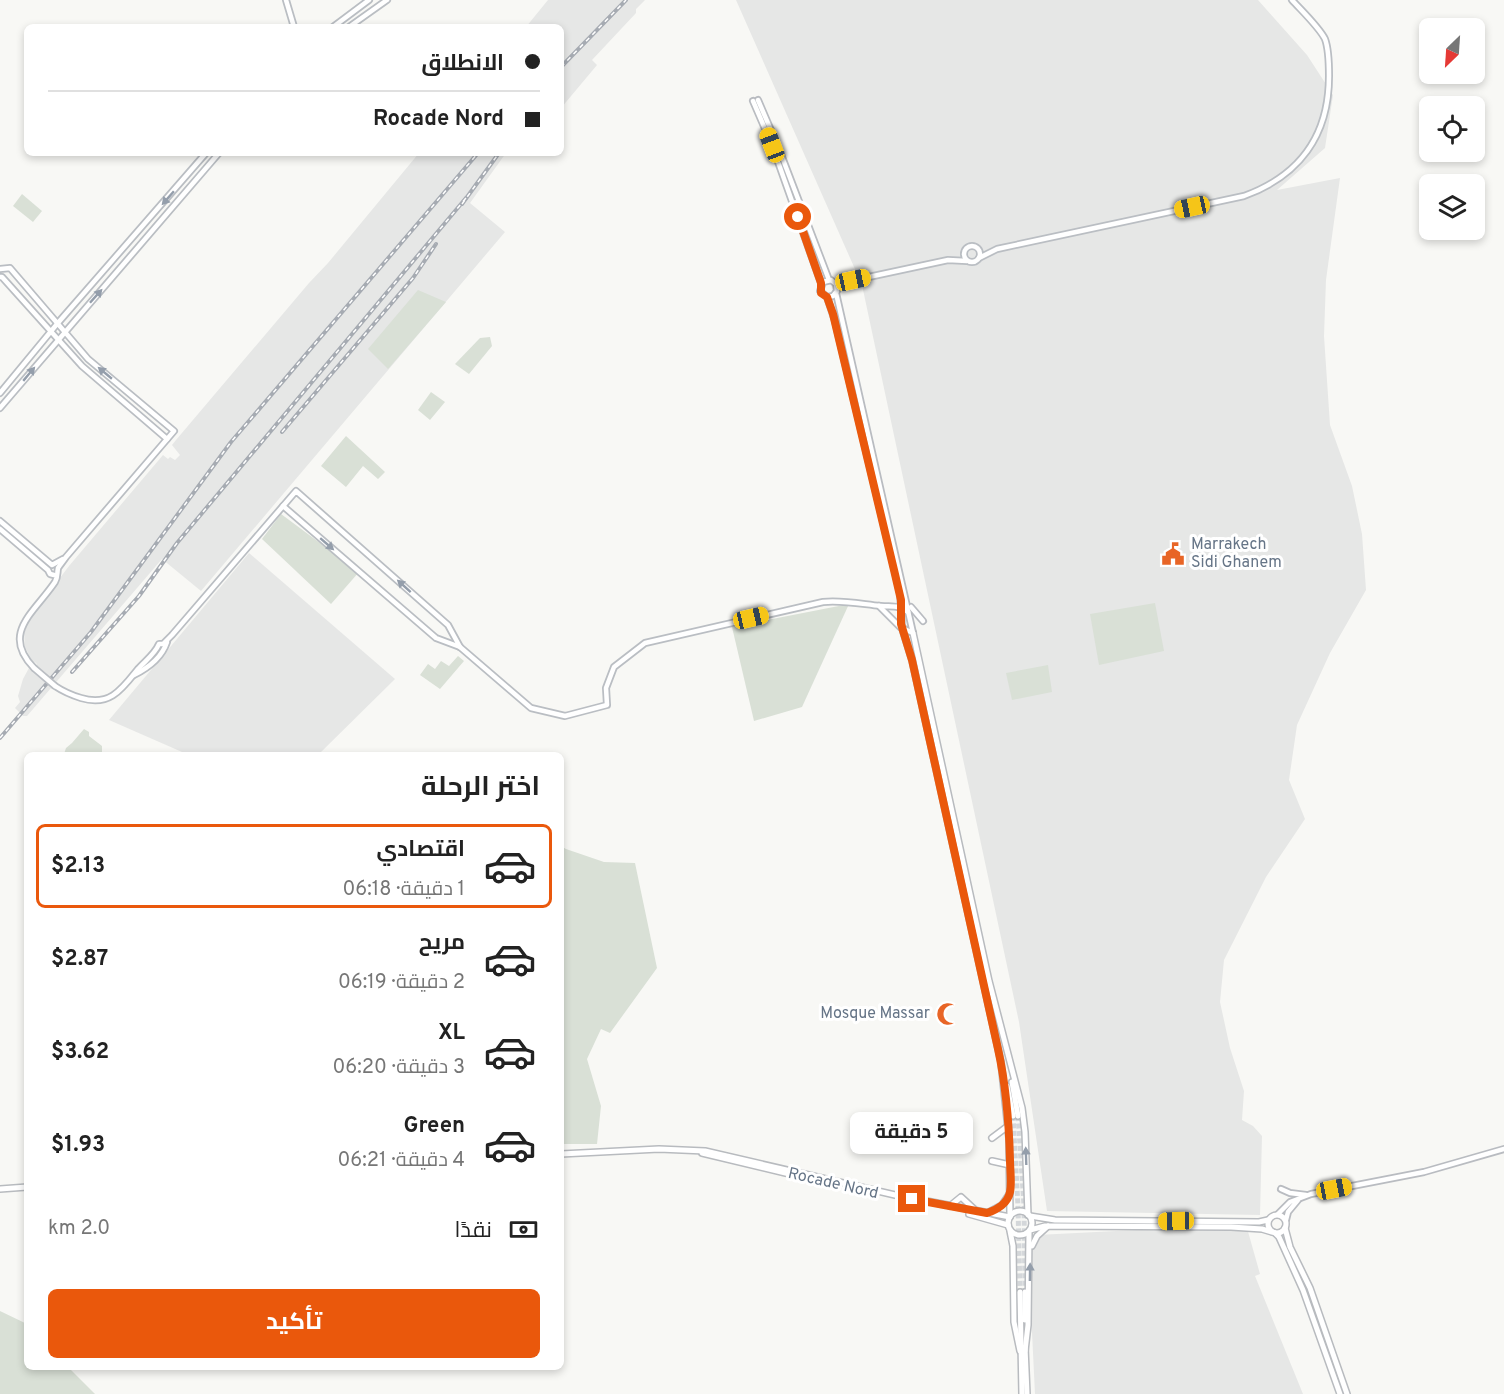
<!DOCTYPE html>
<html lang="ar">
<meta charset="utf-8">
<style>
body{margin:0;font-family:Overpass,Cairo,sans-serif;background:#f2f2f2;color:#222;direction:rtl;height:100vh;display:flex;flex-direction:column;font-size:22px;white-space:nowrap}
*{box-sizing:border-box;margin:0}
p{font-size:20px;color:#767676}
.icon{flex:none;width:33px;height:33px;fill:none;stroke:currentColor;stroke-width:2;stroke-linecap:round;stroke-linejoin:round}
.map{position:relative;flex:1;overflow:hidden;direction:ltr}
.sheet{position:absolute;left:24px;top:752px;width:540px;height:618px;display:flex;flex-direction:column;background:#fff;border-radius:9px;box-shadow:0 3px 9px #0003;direction:rtl}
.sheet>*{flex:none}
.banner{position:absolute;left:24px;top:24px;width:540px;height:132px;border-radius:9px;box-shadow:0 3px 9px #0003;direction:rtl;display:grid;align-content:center;height:132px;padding:0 24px;background:#fff}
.needle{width:39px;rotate:205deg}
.fabs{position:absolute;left:1419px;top:18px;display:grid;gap:12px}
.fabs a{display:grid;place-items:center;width:66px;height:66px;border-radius:9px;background:#fff;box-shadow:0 3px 9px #0003;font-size:30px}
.end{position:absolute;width:27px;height:27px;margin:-14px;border:8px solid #ea580c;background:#fff;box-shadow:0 0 0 3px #fff}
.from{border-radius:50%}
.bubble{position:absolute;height:42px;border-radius:9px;background:#fff;box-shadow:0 3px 9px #0003;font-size:20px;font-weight:700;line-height:42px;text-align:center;direction:rtl}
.car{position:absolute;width:18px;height:36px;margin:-18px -9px;border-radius:8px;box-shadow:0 0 4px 2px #0007;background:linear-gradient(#f5c518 24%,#345 0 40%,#f5c518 0 76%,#345 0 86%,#f5c518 0)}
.banner b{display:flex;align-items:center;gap:21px;height:57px;font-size:22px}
.banner b+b{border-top:2px solid #e0e0e0}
.banner i{width:15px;height:15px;background:#222}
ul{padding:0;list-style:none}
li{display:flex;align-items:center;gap:18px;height:84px;margin:0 12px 9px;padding:0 12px;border:3px solid transparent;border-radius:9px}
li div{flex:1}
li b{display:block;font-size:22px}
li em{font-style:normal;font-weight:700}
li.active{border-color:#ea580c}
li>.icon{width:54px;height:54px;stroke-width:1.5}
h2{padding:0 24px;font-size:27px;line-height:72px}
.pay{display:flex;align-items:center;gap:15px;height:66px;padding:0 24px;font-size:22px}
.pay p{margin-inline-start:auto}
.cta{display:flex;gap:12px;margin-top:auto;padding:12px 24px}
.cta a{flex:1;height:69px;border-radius:9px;background:#ea580c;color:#fff;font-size:24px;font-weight:700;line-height:69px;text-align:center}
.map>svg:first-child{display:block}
</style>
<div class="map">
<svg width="1504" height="1394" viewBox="0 0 1504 1394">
<rect width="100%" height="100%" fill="#f8f8f5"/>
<g fill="#e6e7e6">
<polygon points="548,0 645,0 636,9 636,13 592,60 597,65 561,108 561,27 526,27"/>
<polygon points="736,0 1258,0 1307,55 1333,95 1325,148 1277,190 1340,178 1326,280 1324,336 1330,425 1352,486 1362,534 1366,590 1330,653 1297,725 1289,780 1305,819 1266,877 1224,960 1220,1002 1230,1048 1244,1091 1242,1120 1253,1126 1262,1136 1260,1215 1047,1211 1019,1022 862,285"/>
<polygon points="419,153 506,153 470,203 505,232 201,591 162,559 27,716 23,716 15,708 20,702 18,696 23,679 29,668 32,670 37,664 31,659 25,647 24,633 27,625 41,603 69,566 163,455 168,459 170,457 175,460 180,455 172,445 176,440 309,283 328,263"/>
<polygon points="249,553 395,679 319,754 195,754 182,752 109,720"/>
<polygon points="1215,1226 1247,1228 1260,1274 1255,1276 1303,1394 1035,1394 1028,1250 1037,1235"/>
</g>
<g fill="#d9e0d6">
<polygon points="22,194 42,211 33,222 13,206"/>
<polygon points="418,290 446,302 388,369 368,349"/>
<polygon points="490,337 492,346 469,374 455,364 480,338"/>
<polygon points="431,392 445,402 430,420 418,410"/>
<polygon points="346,436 385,472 378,479 363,466 346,487 321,466"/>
<polygon points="281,514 359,572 331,604 262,539"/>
<polygon points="1155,603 1164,651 1099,665 1090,614"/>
<polygon points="849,604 802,707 754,721 732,627"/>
<polygon points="458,656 464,661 440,689 420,675 428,664 435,669 441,661 449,666"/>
<polygon points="1048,665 1052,692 1012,700 1006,673"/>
<polygon points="84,729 89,732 89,736 102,746 102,752 107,754 64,754 66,748 72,743"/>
<polygon points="561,846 566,849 604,862 635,863 657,968 610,1033 601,1029 587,1059 601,1106 597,1144 561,1144"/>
<polygon points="0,1311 27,1324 27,1366 68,1367 95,1394 0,1394"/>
</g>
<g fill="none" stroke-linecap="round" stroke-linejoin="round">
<g stroke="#d4d7da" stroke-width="5" stroke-dasharray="5 2.5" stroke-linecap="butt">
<polyline points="1013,1116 1018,1206 1020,1292"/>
<polyline points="1018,1116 1024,1206 1025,1292"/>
</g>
<g stroke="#babec3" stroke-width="8">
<g id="secondary">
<polyline points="286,0 294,27"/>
<polyline points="333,27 369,0"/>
<polyline points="349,27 387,0"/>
<circle cx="972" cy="254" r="8"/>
<path d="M979,258L997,249L1244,196C1299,176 1329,136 1329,76C1329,65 1329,50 1325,39C1319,27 1301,10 1292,0"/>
<path d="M0,269L10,268L88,359L174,431L66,557C64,560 60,565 58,568C57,573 58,577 55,582C35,612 0,633 34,668"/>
<polyline points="0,277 2,277 82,366 167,439"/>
<polyline points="836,284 948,260 967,261"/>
<polyline points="0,393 57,324 206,153"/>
<polyline points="0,408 219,153"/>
<path d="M283,506L436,638L460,647L531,708L565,716L607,705L606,688L614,667L645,643L823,602C843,600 861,604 881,606C892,607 899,605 908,612"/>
<polyline points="0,521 52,565 63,559"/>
<polyline points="0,529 48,570 50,574 54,575"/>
<polyline points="879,606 900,627 913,633"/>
<path d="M134,675C148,668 162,657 167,642"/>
<path d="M55,686C64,692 71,695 81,698C110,707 122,689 138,669C145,661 155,654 159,644H163L172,635L296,491L448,625L460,647"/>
</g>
</g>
<g stroke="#b9bcc1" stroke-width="8">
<g id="primary">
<polyline points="758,100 779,149 829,280"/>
<polyline points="753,101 772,145 821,283"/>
<polyline points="836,293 913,633"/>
<polyline points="827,297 833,296 837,291 836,284 831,280 823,282 820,291 827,297 835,321 900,593 902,628"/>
<polyline points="911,607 923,621"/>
<polyline points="1281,1189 1290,1193 1306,1195"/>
<polyline points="1278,1214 1290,1202 1311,1194 1424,1172 1504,1149"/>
<polyline points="1286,1220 1288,1212 1298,1200"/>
</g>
</g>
<g stroke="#b8bbbf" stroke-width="8">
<g id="highway">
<polyline points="902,628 912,660 1001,1062 1009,1138 1010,1216"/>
<polyline points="913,633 989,981 1022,1108 1025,1132 1028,1215"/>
<polyline points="1012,1082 1018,1116"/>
<polyline points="1007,1086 1013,1116"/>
<polyline points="992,1138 1008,1126"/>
<polyline points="702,1153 798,1176"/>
<polyline points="561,1154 659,1149 705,1151 895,1195 1010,1217"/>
<polyline points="992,1161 1010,1165"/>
<polyline points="0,1189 27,1187"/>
<polyline points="950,1206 961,1197 974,1209"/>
<circle cx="1020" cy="1223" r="12"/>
<polyline points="989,1212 1002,1205 1010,1193"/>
<polyline points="969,1214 1008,1225"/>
<circle cx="1277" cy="1224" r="9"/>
<polyline points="1030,1216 1055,1220 1259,1222 1268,1220"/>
<polyline points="1285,1228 1290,1247 1310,1288 1347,1394"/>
<polyline points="1030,1230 1045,1226 1231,1227 1262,1229 1272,1232"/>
<polyline points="1010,1231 1013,1246 1014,1322 1020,1351"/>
<polyline points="1275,1233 1279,1237 1303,1290 1340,1394"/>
<polyline points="1032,1246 1037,1236 1048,1226"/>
<polyline points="1020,1292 1022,1394"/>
<polyline points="1025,1292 1025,1320"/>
<polyline points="1025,1347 1027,1394"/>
<polyline points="1025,1351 1028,1325 1029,1232"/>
</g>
</g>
<use href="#secondary" stroke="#fff" stroke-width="4.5"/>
<use href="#primary" stroke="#fff" stroke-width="4.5"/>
<use href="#highway" stroke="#fff" stroke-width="5"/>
<g stroke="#a6abb2" stroke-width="4">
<g id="rail">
<polyline points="561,67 626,0"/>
<polyline points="462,204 499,153"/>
<polyline points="282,432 413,278 436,244"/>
<polyline points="72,672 139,596 177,543 466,198"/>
<polyline points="0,738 91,632 231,442 478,153"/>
</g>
</g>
<use href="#rail" stroke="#fff" stroke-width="1.5" stroke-dasharray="4.5" stroke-linecap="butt"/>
<g stroke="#babec3" stroke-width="8" stroke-linecap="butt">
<polyline id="secondary-bridge" points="34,668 55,686"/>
</g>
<use href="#secondary-bridge" stroke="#fff" stroke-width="4.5"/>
</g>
<defs><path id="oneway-solid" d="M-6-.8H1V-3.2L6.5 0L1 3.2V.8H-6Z" transform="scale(1.5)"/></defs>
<g fill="#949eab">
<use href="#oneway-solid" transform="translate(168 198) rotate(131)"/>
<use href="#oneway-solid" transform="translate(96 296) rotate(-48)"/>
<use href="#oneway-solid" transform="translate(105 373) rotate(-140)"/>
<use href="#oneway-solid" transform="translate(29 374) rotate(-50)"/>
<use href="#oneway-solid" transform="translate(327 544) rotate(41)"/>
<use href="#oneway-solid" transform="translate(404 586) rotate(-138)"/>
<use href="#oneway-solid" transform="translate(1026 1156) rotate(-92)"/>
<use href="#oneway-solid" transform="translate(1030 1272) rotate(-89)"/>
</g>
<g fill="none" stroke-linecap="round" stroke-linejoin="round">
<path stroke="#ea580c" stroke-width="8" d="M798,217L821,283V293L827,297L833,314L894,570L901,600V624L912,660L998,1049C1006,1085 1009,1123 1010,1160C1010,1170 1012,1183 1010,1192C1008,1203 997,1210 987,1213L912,1199"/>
</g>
<defs>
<g id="civic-bare" transform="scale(1.8)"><path d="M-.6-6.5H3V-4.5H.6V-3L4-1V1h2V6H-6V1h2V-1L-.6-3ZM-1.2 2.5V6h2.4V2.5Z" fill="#e86526" stroke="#fff" stroke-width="2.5" paint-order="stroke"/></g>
<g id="mosque-bare" transform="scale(1.8)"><path d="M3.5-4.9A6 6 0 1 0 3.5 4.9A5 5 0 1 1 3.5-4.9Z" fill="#e86526" stroke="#fff" stroke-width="2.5" paint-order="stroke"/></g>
</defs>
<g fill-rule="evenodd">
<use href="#civic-bare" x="1173" y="554"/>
<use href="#mosque-bare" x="948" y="1014"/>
</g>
<g text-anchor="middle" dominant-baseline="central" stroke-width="6" stroke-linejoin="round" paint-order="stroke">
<g font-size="16" fill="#667587" stroke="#fff" text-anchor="start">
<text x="1191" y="545">Marrakech<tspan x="1191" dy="18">Sidi Ghanem</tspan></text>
<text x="930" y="1014" text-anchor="end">Mosque Massar</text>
</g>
<g font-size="16" fill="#667587" stroke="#fff">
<text transform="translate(833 1184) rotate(13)">Rocade Nord</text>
</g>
</g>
</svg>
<div class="fabs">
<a><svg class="needle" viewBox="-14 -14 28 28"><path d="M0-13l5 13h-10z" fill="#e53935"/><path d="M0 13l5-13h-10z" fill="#767676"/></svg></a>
<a><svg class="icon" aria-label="locate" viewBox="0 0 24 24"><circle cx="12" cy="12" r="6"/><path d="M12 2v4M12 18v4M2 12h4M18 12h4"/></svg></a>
<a><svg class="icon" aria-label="layers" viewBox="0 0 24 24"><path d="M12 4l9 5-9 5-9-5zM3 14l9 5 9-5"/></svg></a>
</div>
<i class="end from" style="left:798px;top:217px"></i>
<i class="end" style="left:912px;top:1199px"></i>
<div class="bubble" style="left:850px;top:1112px;width:123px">5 دقيقة</div>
<i class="car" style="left:772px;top:145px;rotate:339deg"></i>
<i class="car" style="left:1192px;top:207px;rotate:258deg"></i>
<i class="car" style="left:853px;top:280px;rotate:78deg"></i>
<i class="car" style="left:751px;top:618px;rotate:77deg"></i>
<i class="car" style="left:1334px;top:1189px;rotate:79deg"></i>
<i class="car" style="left:1176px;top:1221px;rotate:269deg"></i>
<div class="banner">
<b><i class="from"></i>الانطلاق</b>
<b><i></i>Rocade Nord</b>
</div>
<section class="sheet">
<h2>اختر الرحلة</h2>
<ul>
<li class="active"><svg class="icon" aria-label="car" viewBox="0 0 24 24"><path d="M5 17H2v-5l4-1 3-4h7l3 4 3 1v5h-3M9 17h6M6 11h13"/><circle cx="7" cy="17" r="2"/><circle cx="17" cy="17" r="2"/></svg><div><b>اقتصادي</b><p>1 دقيقة · 06:18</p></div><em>$2.13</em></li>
<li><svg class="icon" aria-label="car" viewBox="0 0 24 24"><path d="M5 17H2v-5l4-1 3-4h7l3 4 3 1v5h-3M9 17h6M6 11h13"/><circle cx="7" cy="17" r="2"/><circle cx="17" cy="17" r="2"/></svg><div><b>مريح</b><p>2 دقيقة · 06:19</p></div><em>$2.87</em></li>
<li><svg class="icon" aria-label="car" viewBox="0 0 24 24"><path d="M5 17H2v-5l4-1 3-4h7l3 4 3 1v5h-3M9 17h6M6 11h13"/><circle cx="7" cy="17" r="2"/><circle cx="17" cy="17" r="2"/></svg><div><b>XL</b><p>3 دقيقة · 06:20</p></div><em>$3.62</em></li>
<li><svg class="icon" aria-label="car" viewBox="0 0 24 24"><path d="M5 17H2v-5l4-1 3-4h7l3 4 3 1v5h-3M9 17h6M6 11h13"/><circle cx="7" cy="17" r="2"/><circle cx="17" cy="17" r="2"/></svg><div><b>Green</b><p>4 دقيقة · 06:21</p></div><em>$1.93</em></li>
</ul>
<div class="pay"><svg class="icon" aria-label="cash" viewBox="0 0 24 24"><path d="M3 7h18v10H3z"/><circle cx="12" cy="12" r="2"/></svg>نقدًا<p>2.0 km</p></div>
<div class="cta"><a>تأكيد</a></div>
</section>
</div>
